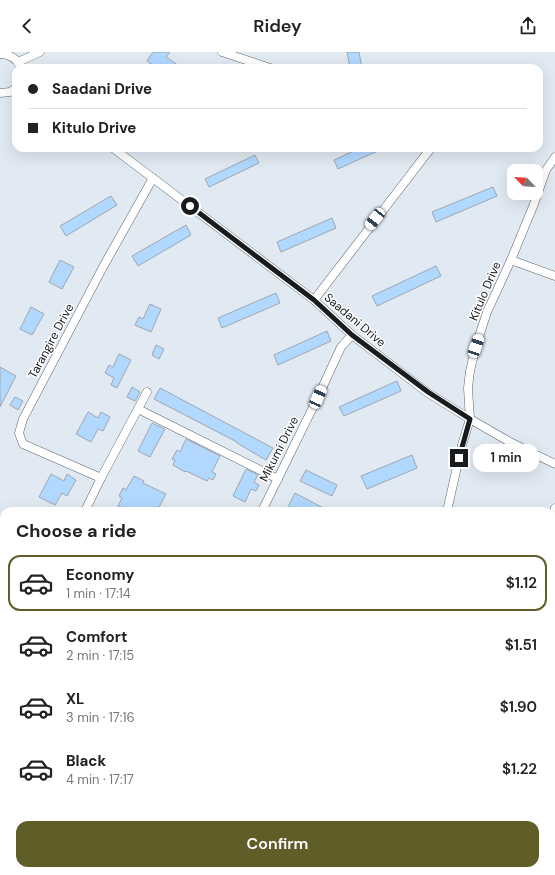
<!DOCTYPE html>
<meta charset="utf-8">
<style>
body{margin:0;font-family:"DM Sans",sans-serif;background:#f2f2f2;color:#222;height:100vh;display:flex;flex-direction:column;font-size:15px;white-space:nowrap}
*{box-sizing:border-box;margin:0}
p{font-size:13px;color:#767676}
.icon{flex:none;width:22px;height:22px;fill:none;stroke:currentColor;stroke-width:2;stroke-linecap:round;stroke-linejoin:round}
.map{position:relative;flex:1;overflow:hidden}
.side{position:absolute;left:0px;top:455px;width:555px;height:368px;display:flex;flex-direction:column;background:#fff;border-radius:12px 12px 0 0;box-shadow:0 4px 16px #0002}
.side>*{flex:none}
.guide{position:absolute;left:12px;top:12px;width:531px;height:88px;border-radius:12px;box-shadow:0 4px 16px #0002;display:grid;align-content:center;height:88px;padding:0 16px;background:#fff}
.needle{width:26px;rotate:295deg}
.controls{position:absolute;left:507px;top:112px;display:grid;gap:8px}
.controls a{display:grid;place-items:center;width:36px;height:36px;border-radius:8px;background:#fff;box-shadow:0 4px 16px #0002;font-size:20px}
.end{position:absolute;width:18px;height:18px;margin:-9px;border:5px solid #191c1f;background:#fff;box-shadow:0 0 0 2px #fff}
.from{border-radius:50%}
.bubble{position:absolute;height:28px;border-radius:12px;background:#fff;box-shadow:0 4px 16px #0002;font-size:13px;font-weight:600;line-height:28px;text-align:center}
.car{position:absolute;width:12px;height:24px;margin:-12px -6px;border-radius:5px;box-shadow:0 0 3px 1px #0007;background:linear-gradient(#fff 24%,#345 0 40%,#fff 0 76%,#345 0 86%,#fff 0)}
.guide b{display:flex;align-items:center;gap:14px;height:38px;font-size:15px}
.guide b+b{border-top:1px solid #e0e0e0}
.guide i{width:10px;height:10px;background:#222}
ul{padding:0;list-style:none}
li{display:flex;align-items:center;gap:12px;height:56px;margin:0 8px 6px;padding:0 8px;border:2px solid transparent;border-radius:12px}
li div{flex:1}
li b{display:block;font-size:15px}
li em{font-style:normal;font-weight:600}
li.on{border-color:#605d29}
li>.icon{width:36px;height:36px;stroke-width:1.5}
h2{padding:0 16px;font-size:18px;line-height:48px}
.primary-button{display:flex;gap:8px;margin-top:auto;padding:8px 16px}
.primary-button a{flex:1;height:46px;border-radius:12px;background:#605d29;color:#fff;font-size:16px;font-weight:600;line-height:46px;text-align:center}
header{display:flex;justify-content:space-between;align-items:center;height:52px;padding:0 16px;background:#fff;font-size:18px;font-weight:600}
.map>svg:first-child{display:block}
</style>
<header><svg class="icon" aria-label="back" viewBox="0 0 24 24"><path d="M15 5l-7 7 7 7"/></svg>Ridey<svg class="icon" aria-label="share" viewBox="0 0 24 24"><path d="M12 15V3M7 8l5-5 5 5M5 13v7h14v-7"/></svg></header>
<div class="map">
<svg width="555" height="823" viewBox="0 0 555 823">
<rect width="100%" height="100%" fill="#e1e9f2"/>
<g fill="#b1d8ff" stroke="#9fa7af">
<polygon points="153,0 170,0 166,5 182,16 157,16 147,9"/>
<polygon points="347,0 359,0 362,16 350,16"/>
<polygon points="360,96 384,96 338,117 334,108"/>
<polygon points="255,103 259,111 209,135 205,127"/>
<polygon points="493,135 497,144 436,170 432,160"/>
<polygon points="111,144 117,153 66,184 60,174"/>
<polygon points="332,166 336,176 281,200 277,190"/>
<polygon points="186,173 191,183 138,214 132,204"/>
<polygon points="60,208 74,215 62,237 49,230"/>
<polygon points="436,214 441,224 377,254 372,244"/>
<polygon points="276,241 280,251 222,276 218,266"/>
<polygon points="150,252 161,257 151,280 135,273 139,265 143,267"/>
<polygon points="31,255 44,262 32,283 20,277"/>
<polygon points="327,279 331,289 278,313 274,303"/>
<polygon points="156,293 164,297 159,307 152,303"/>
<polygon points="119,302 131,308 117,336 111,333 114,326 105,321 109,313 113,315"/>
<polygon points="0,315 16,324 0,355"/>
<polygon points="397,329 401,339 344,364 339,355"/>
<polygon points="132,335 140,340 135,349 127,345"/>
<polygon points="160,336 273,396 266,408 237,391 237,390 154,347"/>
<polygon points="15,345 23,349 18,358 10,353"/>
<polygon points="88,360 98,366 101,360 110,365 103,379 98,377 91,390 76,382"/>
<polygon points="152,371 165,377 150,405 138,399"/>
<polygon points="186,387 220,404 212,420 216,422 213,428 209,426 207,429 186,419 185,420 173,413 175,408 172,407 177,398 180,400"/>
<polygon points="412,403 417,416 367,437 361,424"/>
<polygon points="246,417 258,423 254,430 259,433 256,439 251,437 245,450 233,444"/>
<polygon points="306,418 337,433 332,444 300,429"/>
<polygon points="51,422 64,429 67,422 76,428 67,444 62,441 55,453 39,445"/>
<polygon points="134,424 144,429 143,431 166,442 157,459 128,459 118,454 122,446 119,444 123,436 126,438"/>
<polygon points="295,441 329,459 286,459"/>
</g>
<g fill="none" stroke-linecap="round" stroke-linejoin="round">
<g stroke="#5d646b" stroke-width="9">
<g id="minor">
<polyline points="222,0 270,16"/>
<path d="M0,2C10,2 17,6 21,16"/>
<polyline points="18,10 40,0"/>
<polyline points="0,41 10,40 16,36"/>
<polyline points="113,96 314,248 352,283 428,341 470,367 510,390 555,412"/>
<polyline points="511,208 555,224"/>
<polyline points="314,248 431,96"/>
<polyline points="138,357 278,427"/>
<polyline points="101,426 23,392 19,381 23,367 103,215 153,126"/>
<polyline points="85,459 101,426 147,340"/>
<polyline points="262,459 318,345 341,295 352,283"/>
<polyline points="447,459 462,393 470,367 468,336 470,319 476,294 487,260 511,208 534,152 546,118 555,105"/>
<polyline points="551,472 555,456"/>
<polyline points="551,572 555,574"/>
<polyline points="353,819 353,823"/>
<polyline points="123,823 131,819"/>
</g>
</g>
<g stroke="#5d646b" stroke-width="11">
<g id="tertiary">
<polyline points="0,472 4,474"/>
<polyline points="551,636 555,637"/>
<polyline points="491,819 491,823"/>
</g>
</g>
<use href="#minor" stroke="#fff" stroke-width="8"/>
<use href="#tertiary" stroke="#fff" stroke-width="10"/>
</g>
<g fill="none" stroke-linecap="round" stroke-linejoin="round">
<polyline stroke="#191c1f" stroke-width="5" points="190,154 314,248 352,283 428,340 470,367 459,406"/>
</g>
<g text-anchor="middle" dominant-baseline="central" stroke-width="3" stroke-linejoin="round" paint-order="stroke">
<g font-size="12" fill="#191c1f" stroke="#fff">
<text transform="translate(485 239) rotate(-67)">Kitulo Drive</text>
<text transform="translate(355 268) rotate(40)">Saadani Drive</text>
<text transform="translate(51 289) rotate(-62)">Tarangire Drive</text>
<text transform="translate(279 397) rotate(-63)">Mikumi Drive</text>
</g>
</g>
</svg>
<div class="controls">
<a><svg class="needle" viewBox="-14 -14 28 28"><path d="M0-13l5 13h-10z" fill="#e53935"/><path d="M0 13l5-13h-10z" fill="#767676"/></svg></a>
</div>
<i class="end from" style="left:190px;top:154px"></i>
<i class="end" style="left:459px;top:406px"></i>
<div class="bubble" style="left:473px;top:392px;width:66px">1 min</div>
<i class="car" style="left:375px;top:167px;rotate:218deg"></i>
<i class="car" style="left:476px;top:294px;rotate:19deg"></i>
<i class="car" style="left:318px;top:345px;rotate:24deg"></i>
<div class="guide">
<b><i class="from"></i>Saadani Drive</b>
<b><i></i>Kitulo Drive</b>
</div>
<section class="side">
<h2>Choose a ride</h2>
<ul>
<li class="on"><svg class="icon" aria-label="car" viewBox="0 0 24 24"><path d="M5 17H2v-5l4-1 3-4h7l3 4 3 1v5h-3M9 17h6M6 11h13"/><circle cx="7" cy="17" r="2"/><circle cx="17" cy="17" r="2"/></svg><div><b>Economy</b><p>1 min · 17:14</p></div><em>$1.12</em></li>
<li><svg class="icon" aria-label="car" viewBox="0 0 24 24"><path d="M5 17H2v-5l4-1 3-4h7l3 4 3 1v5h-3M9 17h6M6 11h13"/><circle cx="7" cy="17" r="2"/><circle cx="17" cy="17" r="2"/></svg><div><b>Comfort</b><p>2 min · 17:15</p></div><em>$1.51</em></li>
<li><svg class="icon" aria-label="car" viewBox="0 0 24 24"><path d="M5 17H2v-5l4-1 3-4h7l3 4 3 1v5h-3M9 17h6M6 11h13"/><circle cx="7" cy="17" r="2"/><circle cx="17" cy="17" r="2"/></svg><div><b>XL</b><p>3 min · 17:16</p></div><em>$1.90</em></li>
<li><svg class="icon" aria-label="car" viewBox="0 0 24 24"><path d="M5 17H2v-5l4-1 3-4h7l3 4 3 1v5h-3M9 17h6M6 11h13"/><circle cx="7" cy="17" r="2"/><circle cx="17" cy="17" r="2"/></svg><div><b>Black</b><p>4 min · 17:17</p></div><em>$1.22</em></li>
</ul>
<div class="primary-button"><a>Confirm</a></div>
</section>
</div>
